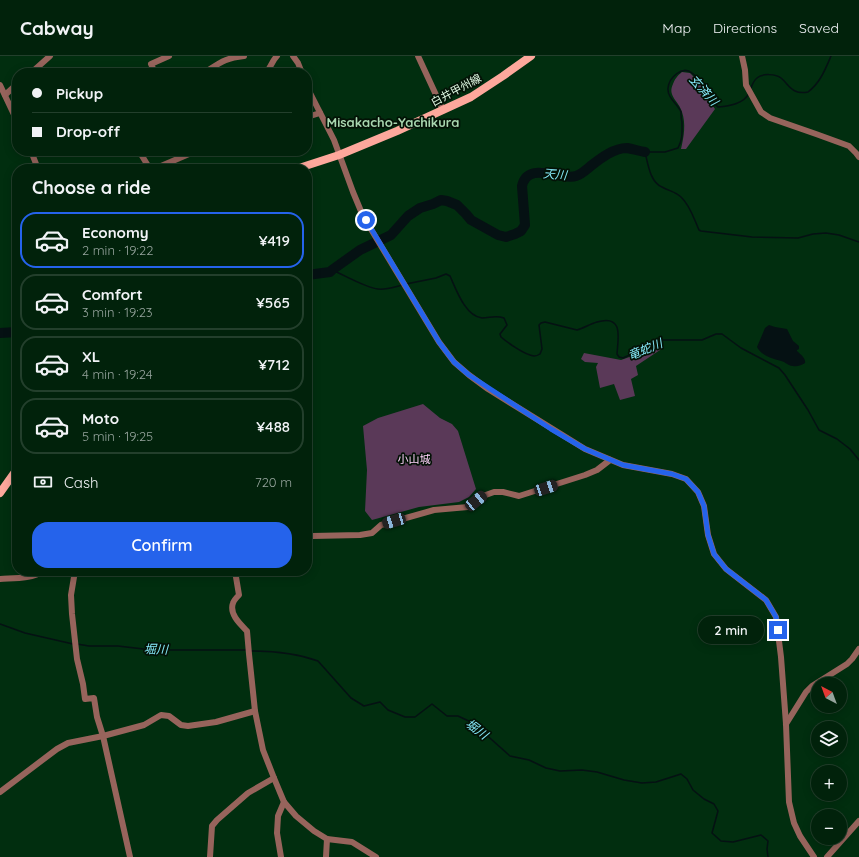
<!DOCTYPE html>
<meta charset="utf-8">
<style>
body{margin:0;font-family:Quicksand,"Noto Sans JP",sans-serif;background:#0f2f19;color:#f1f3f6;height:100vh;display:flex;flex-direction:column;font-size:15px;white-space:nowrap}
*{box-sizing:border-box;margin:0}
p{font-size:13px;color:#96a49d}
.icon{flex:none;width:22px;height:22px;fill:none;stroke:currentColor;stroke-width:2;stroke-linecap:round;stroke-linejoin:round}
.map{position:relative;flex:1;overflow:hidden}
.side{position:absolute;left:12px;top:108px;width:300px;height:412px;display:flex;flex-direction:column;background:#01220b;border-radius:16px;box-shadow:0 2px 10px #0003,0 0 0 1px #233f2c}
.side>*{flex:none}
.guide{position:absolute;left:12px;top:12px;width:300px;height:88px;border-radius:16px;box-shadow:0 2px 10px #0003,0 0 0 1px #233f2c;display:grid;align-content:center;height:88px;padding:0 20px;background:#01220b}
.needle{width:26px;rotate:319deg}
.fabs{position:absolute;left:811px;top:621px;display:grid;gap:8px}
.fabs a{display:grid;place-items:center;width:36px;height:36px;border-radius:50%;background:#01220b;box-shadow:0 2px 10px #0003,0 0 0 1px #233f2c;font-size:20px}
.end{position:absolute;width:18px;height:18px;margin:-9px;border:5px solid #2563eb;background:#fff;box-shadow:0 0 0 2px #fff}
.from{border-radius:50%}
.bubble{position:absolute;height:28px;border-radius:14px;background:#01220b;box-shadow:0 2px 10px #0003,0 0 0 1px #233f2c;font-size:13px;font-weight:600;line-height:28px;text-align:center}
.car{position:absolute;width:12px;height:24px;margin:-12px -6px;border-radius:5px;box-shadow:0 0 3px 1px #0007;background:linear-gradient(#222 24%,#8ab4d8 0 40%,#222 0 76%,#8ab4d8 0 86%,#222 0)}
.guide b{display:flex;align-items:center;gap:14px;height:38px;font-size:15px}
.guide b+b{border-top:1px solid #233f2c}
.guide i{width:10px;height:10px;background:#f1f3f6}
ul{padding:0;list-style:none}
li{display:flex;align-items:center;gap:12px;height:56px;margin:0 8px 6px;padding:0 12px;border:2px solid #233f2c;border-radius:16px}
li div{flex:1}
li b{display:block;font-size:15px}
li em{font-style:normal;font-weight:600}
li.selected{border-color:#2563eb}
li>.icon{width:36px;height:36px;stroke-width:1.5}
h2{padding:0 20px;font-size:18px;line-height:48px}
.pay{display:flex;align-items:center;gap:10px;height:44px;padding:0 20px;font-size:15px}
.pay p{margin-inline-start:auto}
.cta{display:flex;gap:8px;margin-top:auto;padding:8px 20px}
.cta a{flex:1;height:46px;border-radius:16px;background:#2563eb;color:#fff;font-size:16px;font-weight:600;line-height:46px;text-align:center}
header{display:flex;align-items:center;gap:24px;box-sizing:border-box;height:56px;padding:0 20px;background:#01220b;border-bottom:1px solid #233f2c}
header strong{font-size:19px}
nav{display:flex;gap:22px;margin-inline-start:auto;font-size:14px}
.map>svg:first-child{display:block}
</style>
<header>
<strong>Cabway</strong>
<nav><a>Map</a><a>Directions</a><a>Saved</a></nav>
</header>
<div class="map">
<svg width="859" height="801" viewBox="0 0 859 801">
<rect width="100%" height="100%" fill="#012e0f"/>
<g fill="#5a3958">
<path d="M682,16L690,17L699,26L709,45L715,53L686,93H681C684,80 686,68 682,56C679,45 667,40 673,28C675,23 677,20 682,16Z"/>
<polygon points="657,291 663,292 636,310 638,319 631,323 635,340 620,344 614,328 600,332 596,311 598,307 585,306 581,303 584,297 621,304"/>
<polygon points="423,348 440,362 452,368 458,375 476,433 469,441 459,446 419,451 372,464 365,455 367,414 363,370 378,362"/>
</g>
<path fill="#051113" d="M769,269L775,271L787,273L793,285L799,290V293L797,294V295C800,298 806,302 805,307C802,309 797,311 793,310C790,310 787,308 784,306C775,303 762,301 757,291L765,272Z"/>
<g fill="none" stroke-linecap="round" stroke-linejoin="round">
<g stroke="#051113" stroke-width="1.5">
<path d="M750,34C752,30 753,25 757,22C762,17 776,18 781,22C786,26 789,32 795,35C799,37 803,37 808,36C820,27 825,14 831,0"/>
<path d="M749,37C744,48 729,50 718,51C707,41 703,25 692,17C682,9 669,22 668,32C667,42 678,48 681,56C681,59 681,63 682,66C682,76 683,83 678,92L665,96H645C648,108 650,126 662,131C669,135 676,136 681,141C690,149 694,163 699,174L701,175L752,181L798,182L813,178L826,177L839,179L859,186"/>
<path d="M332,214C344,219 366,232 378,233C386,234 394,231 403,229"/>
<path d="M406,228L436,222L446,218L450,220C456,233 465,260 482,262C490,262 495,259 504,262L507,269L500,278L501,281C508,287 525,299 534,300C537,300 537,300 540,298L542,293L539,269L541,267L545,266L577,274C584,272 590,268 597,266C624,258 618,282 617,298L619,301L623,302L663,284H702L716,278H722L741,292L779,312L785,319L808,354L819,374L837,383L850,393L859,404"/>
<polyline points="0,568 25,577 73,588"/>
<polyline points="77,588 89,590 118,590 152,594 247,594"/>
<path d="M251,595C273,595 296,597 318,605L351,642L364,650L380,646L388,654L405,661H415L432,648L447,660H458L473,667L510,700L529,704L546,712L560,715L582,714L597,716L624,724L642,727L656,726L681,718L687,723L693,734L704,743L714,748L718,755L712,777L721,785L733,786L761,779L768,785L767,793L768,801"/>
</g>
<g stroke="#051113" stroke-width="10">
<path d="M307,219L330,216L332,214L360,194L391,179L408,160L420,152L433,148L441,144L447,145L457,149L466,158L471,164L498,179L506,181L515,178L521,175L525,169L522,130C528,104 560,125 576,120C582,118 587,113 592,109C601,102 614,92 627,92C633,93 639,95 645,96"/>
<polyline points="0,277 17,276"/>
</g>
<g stroke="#97645c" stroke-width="6">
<polyline points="293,0 298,7 302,17"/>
<polyline points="418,0 443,54"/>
<polyline points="742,0 745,14 746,29 761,56 770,62 816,78 849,90 856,97 859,101"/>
<polyline points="31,17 50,0"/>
<polyline points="155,17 151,8 169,0"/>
<path d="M204,17C220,7 225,2 244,0"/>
<path d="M266,17C271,11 272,5 277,0"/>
<polyline points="0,29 17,65"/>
<polyline points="307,31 334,84 353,136 363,160 439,286 454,306 469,319 488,333 585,393 623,409 672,418 686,423 698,436 704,450 708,479 714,498 726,513 766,544 776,561 781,601 786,668 789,746 794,767 800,780 814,801"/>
<polyline points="5,39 17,28"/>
<polyline points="307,61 320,57"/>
<polyline points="31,95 38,113"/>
<polyline points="139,95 150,113"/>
<polyline points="154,113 196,95"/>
<polyline points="307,483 312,480 360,479 372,477 381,469 434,454 468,451 483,440 494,436 503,436 519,440 585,419 597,414 610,404"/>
<polyline points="75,515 71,539 72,558 77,603 83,628 85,643 94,642 97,661 103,680 130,801"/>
<path d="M235,515L239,539C237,541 234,544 233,547C229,558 240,568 247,575L249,598L255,655L263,694L274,722L284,746L296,760L314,775L327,783L352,786L376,801"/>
<path d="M0,523C13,522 32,523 43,515"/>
<polyline points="786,668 806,636 812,630 847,608 852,603 859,593"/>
<polyline points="0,736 57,693 68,687 103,680 144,669 161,659 169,660 181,669 188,670 216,666 255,655"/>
<polyline points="210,801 212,770 217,764 248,737 274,722"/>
<polyline points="281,801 277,777 278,760 284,746"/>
<polyline points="326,801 327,783"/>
<polyline points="827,801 859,765"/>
</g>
<g stroke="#fda89c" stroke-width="8">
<polyline points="296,113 339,99 397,75 471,41 503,20 531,0"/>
<polyline points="0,437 17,413"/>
</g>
</g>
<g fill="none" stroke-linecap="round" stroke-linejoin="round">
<polyline stroke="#2563eb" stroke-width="5" points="366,164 439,286 454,306 469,319 551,373 585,393 623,409 672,418 686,423 698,436 704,450 708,479 714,498 726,513 766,544 776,561 778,574"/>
</g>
<g text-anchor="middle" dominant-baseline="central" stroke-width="3.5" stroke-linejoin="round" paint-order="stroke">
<g font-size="11" fill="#e1f9e4" stroke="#031206">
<text transform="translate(456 34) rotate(-28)">白井甲州線</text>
</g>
<g font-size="11" fill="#ffd3fb" stroke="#031206">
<text x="414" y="403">小山城</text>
</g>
<g font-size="12" font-style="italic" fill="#86eafa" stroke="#031206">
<text transform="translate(704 34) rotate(48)">玄済川</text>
<text transform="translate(555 118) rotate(5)">天川</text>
<text transform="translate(645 293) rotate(-22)">竜蛇川</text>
<text transform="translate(156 593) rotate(2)">堀川</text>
<text transform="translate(477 673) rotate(36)">堀川</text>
</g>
<g font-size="13" font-weight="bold" fill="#a9d7b0" stroke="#031206">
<text x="393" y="66">Misakacho-Yachikura</text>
</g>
</g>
</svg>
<div class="fabs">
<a><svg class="needle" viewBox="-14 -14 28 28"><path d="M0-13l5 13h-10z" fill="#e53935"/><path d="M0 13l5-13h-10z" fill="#96a49d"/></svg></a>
<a><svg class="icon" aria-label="layers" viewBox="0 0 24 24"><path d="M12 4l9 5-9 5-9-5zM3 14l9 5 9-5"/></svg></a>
<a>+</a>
<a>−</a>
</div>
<i class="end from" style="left:366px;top:164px"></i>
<i class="end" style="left:778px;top:574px"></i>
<div class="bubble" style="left:698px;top:560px;width:66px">2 min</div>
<i class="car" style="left:546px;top:432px;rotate:72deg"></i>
<i class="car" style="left:476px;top:445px;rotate:51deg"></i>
<i class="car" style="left:394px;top:465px;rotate:254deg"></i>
<div class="guide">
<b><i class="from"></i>Pickup</b>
<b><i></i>Drop-off</b>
</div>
<section class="side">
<h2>Choose a ride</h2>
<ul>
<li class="selected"><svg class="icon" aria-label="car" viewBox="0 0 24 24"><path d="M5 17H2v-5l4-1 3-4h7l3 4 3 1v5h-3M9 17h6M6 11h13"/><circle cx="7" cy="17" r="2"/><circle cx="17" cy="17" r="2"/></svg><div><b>Economy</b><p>2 min · 19:22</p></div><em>¥419</em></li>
<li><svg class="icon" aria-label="car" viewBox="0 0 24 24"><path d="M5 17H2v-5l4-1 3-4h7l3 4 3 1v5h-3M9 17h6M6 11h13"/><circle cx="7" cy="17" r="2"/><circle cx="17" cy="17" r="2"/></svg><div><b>Comfort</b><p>3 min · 19:23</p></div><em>¥565</em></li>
<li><svg class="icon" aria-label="car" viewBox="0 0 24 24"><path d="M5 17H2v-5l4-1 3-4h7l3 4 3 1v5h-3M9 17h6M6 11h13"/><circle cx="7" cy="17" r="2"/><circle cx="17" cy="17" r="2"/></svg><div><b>XL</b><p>4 min · 19:24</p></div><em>¥712</em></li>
<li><svg class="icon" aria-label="car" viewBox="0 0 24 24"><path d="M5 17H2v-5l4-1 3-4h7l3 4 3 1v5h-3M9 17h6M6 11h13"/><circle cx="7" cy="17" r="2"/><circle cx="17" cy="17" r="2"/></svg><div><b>Moto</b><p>5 min · 19:25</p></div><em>¥488</em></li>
</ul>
<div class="pay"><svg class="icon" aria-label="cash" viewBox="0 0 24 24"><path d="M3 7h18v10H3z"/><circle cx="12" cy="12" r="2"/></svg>Cash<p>720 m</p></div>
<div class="cta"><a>Confirm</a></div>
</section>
</div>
